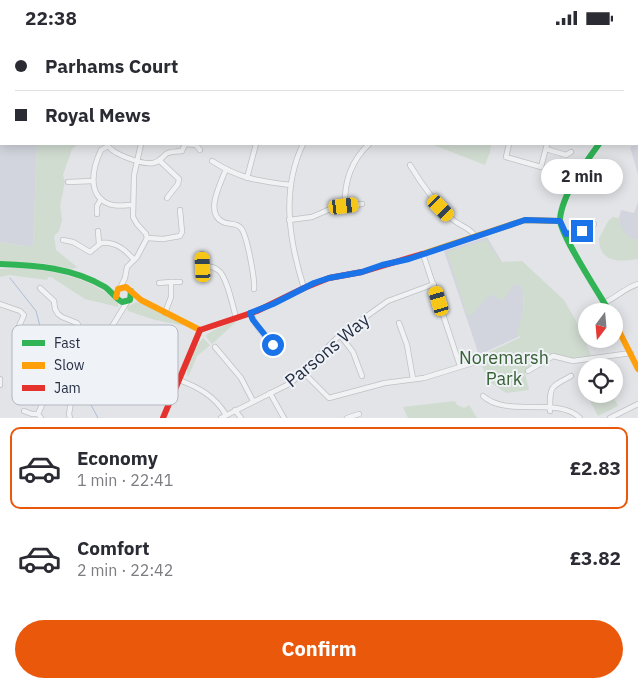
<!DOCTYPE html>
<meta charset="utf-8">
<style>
body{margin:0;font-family:"IBM Plex Sans",sans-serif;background:#f2f2f3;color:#2b2b33;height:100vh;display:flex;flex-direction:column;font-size:19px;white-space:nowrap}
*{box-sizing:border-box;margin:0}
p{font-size:16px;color:#7c7c81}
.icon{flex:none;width:28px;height:28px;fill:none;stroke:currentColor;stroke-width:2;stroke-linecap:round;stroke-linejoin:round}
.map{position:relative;height:383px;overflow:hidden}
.sheet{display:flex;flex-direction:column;background:#fff;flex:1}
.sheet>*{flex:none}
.hud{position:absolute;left:0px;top:0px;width:639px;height:110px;box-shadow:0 2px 12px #0003;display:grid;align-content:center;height:110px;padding:0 15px;background:#fff}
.needle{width:32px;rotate:196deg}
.tools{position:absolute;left:578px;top:268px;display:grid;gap:10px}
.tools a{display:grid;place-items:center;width:45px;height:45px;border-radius:50%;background:#fff;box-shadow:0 2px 12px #0003;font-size:25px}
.end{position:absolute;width:22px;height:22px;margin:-11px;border:6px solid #1a73e8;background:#fff;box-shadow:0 0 0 2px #fff}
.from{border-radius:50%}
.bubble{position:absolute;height:35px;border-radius:18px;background:#fff;box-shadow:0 2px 12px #0003;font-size:16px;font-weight:700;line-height:35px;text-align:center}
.car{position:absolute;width:15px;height:30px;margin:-15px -8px;border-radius:6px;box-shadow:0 0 4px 1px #0007;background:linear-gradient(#f5c518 24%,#345 0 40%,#f5c518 0 76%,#345 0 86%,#f5c518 0)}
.hud b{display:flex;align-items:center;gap:18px;height:48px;font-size:19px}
.hud b+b{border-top:1px solid #e1e1e2}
.hud i{width:12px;height:12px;background:#2b2b33}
ul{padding:9px 0 0;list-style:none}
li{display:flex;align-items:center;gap:15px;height:82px;margin:0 10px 8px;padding:0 5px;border:2px solid transparent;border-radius:10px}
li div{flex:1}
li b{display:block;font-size:19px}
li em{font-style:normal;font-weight:700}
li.on{border-color:#ea580c}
li>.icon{width:45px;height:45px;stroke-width:1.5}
.cta{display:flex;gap:10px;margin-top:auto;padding:10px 15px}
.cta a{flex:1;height:58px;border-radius:30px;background:#ea580c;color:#fff;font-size:20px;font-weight:700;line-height:58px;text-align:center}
.status{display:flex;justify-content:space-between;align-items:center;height:35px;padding:0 25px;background:#fff;direction:ltr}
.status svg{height:14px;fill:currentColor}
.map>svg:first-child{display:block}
</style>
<div class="status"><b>22:38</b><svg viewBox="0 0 49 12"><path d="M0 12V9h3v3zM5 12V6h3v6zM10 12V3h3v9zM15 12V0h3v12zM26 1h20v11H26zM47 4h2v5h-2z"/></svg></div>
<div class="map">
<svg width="638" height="383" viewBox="0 0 638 383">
<rect width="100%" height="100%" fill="#e2e4e7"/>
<g fill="#d2d5dd">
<polygon points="0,0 64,0 1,1 1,109 37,109 33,211 24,211 0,207"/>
<polygon points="638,109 638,139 630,112"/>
<polygon points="638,167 638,205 632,204 625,199 620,192 619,183 621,175 634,178"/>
<polygon points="487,202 502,227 525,233 522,300 479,320 444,216"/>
</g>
<g fill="#d1dcd1">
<polygon points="64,0 347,0 348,1 64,1"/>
<polygon points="37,109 78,109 72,114 63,140 65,147 60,171 62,185 59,196 54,201 56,215 77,232 72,234 42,228 0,227 0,207 24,211 33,211"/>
<polygon points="431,109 491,109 490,117 485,130"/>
<path d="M613,182L619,183C620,195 627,203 638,205V224C619,227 599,228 599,203C604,196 606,186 613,182Z"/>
<path d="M486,205L501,227L522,226L564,265L579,291L591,321L574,325L549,319L535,332L525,338L529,355L506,358L487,345L481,327L491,316L521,302L517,300C520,285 528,266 521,251L514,249L503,266L491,259L478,272L472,280H467L447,217Z"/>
<path d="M17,233C51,235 93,242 118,268V272L85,264L51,242H48L47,245L9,240L0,242V234Z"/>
<polygon points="136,267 144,269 186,291 155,285 128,276 127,272"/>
<polygon points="238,285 212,309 207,303 206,300 216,294"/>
<path d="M203,303L210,310L197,321L188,342C184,329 195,313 203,303Z"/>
<polygon points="594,359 612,359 618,371 598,381 588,362"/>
<polygon points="455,366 457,370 464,373 469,370 477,383 408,383 403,372"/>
</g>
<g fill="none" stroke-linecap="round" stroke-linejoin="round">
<polyline stroke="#adbed6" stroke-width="1" points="10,243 36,276 40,291 62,309 74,323 78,331 78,337 89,350 90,368 98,383"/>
<g stroke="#bfc1c5" stroke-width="6">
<g id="street">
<polyline points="457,0 458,1"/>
<polyline points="477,0 478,1"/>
<polyline points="620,0 623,1"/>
<polyline points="576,1 576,0"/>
<polyline points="604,1 605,0"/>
<path d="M107,109C111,119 143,130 153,128C160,127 161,123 166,119C170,116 177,117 182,116L185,109L196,110L200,115"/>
<path d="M303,109C281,155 289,206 304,253"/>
<polyline points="509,109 506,122 541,132 547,109"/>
<path d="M108,111L101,115C93,132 86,160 109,169C116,172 126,170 133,170"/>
<polyline points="546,114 566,120 571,117"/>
<polyline points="160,126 179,144 178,149 167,163"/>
<path d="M212,126C240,144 259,146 291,150"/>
<path d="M410,130C422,150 434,167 451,183C459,191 470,192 476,202"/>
<path d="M226,134C221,148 204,178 223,187C229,190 236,187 241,193C247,200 255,244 254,254"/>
<polyline points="247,143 256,109"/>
<polyline points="68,147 93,146"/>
<path d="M345,171C344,147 351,126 369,109"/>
<polyline points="97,179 97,171 101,164"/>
<polyline points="289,185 312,182 335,172 362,169"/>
<polyline points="98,196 99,209"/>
<polyline points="565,199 583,195 588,190 594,189"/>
<polyline points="147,203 163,204 180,201 182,197 180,175"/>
<path d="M63,205L73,207L90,217L101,208C115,206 125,214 134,225"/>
<polyline points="202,219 203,237"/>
<polyline points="423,219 460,331"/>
<path d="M203,232C208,231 214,232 218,235C227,241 233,272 236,283"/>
<polyline points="159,248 171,247"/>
<polyline points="40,253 54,266 55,274 58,279 62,282 77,288 80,293 83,304 88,306 101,309 103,306 127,267"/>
<polyline points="120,253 125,243 127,232 137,222 147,203 146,199 137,189 133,182 134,140 141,109"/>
<path d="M604,268C617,262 625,253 638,249"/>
<polyline points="0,269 20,276 24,280 15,300"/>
<polyline points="165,278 171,262 171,247 180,247"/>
<path d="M250,278C256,292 268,306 280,315"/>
<polyline points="399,288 407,310 413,344"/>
<polyline points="111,293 125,301 143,303 162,310 165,316 164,333 168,349"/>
<polyline points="340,300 353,317 362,341"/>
<polyline points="99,309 100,323 106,333 108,346 116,347 125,343"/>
<polyline points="215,312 241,343 253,366"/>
<polyline points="528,336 553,321 573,326 631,318"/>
<polyline points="303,337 329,363 385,348 424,343 479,326"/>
<polyline points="0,344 0,350"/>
<path d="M179,345C198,352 215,361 226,380"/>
<polyline points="270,358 284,383"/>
<path d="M483,361C507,383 558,361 580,383"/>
<polyline points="235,375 241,383"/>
<polyline points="24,376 32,379 38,379"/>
<path d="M550,376C550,351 549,353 571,341"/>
<path d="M41,383L38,379L45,363C43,350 32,341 45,328H49L58,337"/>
<polyline points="70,383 69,379 71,367"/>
<polyline points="221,383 291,348 340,300 388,266 434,249"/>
<polyline points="347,383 359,379"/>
<polyline points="610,383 638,369"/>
</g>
</g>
<use href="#street" stroke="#f1f2f4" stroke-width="4.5"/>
<g stroke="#30b455" stroke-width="6">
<path d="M599,109C585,128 562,160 560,184C559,198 600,260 609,276"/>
<path d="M0,229C36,230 73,233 105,252C111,256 115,263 122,267L130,265L131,256"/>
</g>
<g stroke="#ff9f0a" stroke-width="6">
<polyline points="422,219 525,185 560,186"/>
<polyline points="116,262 118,254 126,252 141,265 200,295"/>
<polyline points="614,286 638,334"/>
</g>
<g stroke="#e5322d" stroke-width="6">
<polyline points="638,24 638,25"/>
<polyline points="200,295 257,276 304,253 329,243 362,237 422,219"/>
<polyline points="163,383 200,295"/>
</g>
</g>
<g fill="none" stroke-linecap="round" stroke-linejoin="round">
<polyline stroke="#1a73e8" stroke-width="6" points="273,310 253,285 250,278 273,269 314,248 329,243 362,237 382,230 409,224 525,185 560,186 566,199 582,196"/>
</g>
<g text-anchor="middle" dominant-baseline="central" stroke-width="4" stroke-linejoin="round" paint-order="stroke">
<g font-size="18" fill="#262e43" stroke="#eff2f7">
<text transform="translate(327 315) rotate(-40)">Parsons Way</text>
</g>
<g font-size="18" fill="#376032" stroke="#eff2f7">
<text x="504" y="322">Noremarsh<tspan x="504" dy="21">Park</tspan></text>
</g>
</g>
<rect x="12" y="290" width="166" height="80" rx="8" fill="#eff2f7" stroke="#b3b7c1" stroke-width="1"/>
<rect x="22" y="305" width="23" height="6" fill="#30b455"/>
<rect x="22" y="327" width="23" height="7" fill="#ff9f0a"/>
<rect x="22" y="350" width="23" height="6" fill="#e5322d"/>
<g font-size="14" fill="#262e43">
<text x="54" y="313">Fast</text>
<text x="54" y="335">Slow</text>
<text x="54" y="358">Jam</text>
</g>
</svg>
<div class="tools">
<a><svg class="needle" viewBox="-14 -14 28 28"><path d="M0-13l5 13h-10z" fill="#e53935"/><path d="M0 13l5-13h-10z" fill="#7c7c81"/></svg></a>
<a><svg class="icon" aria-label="locate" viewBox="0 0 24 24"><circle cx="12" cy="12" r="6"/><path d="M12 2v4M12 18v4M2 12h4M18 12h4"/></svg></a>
</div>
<i class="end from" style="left:273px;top:310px"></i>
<i class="end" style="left:582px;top:196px"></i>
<div class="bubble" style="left:541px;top:124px;width:82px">2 min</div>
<i class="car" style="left:344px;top:171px;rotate:83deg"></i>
<i class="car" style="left:441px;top:173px;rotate:136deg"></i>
<i class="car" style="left:203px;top:232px;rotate:357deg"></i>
<i class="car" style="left:439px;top:266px;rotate:343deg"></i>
<div class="hud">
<b><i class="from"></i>Parhams Court</b>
<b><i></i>Royal Mews</b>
</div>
</div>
<section class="sheet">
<ul>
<li class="on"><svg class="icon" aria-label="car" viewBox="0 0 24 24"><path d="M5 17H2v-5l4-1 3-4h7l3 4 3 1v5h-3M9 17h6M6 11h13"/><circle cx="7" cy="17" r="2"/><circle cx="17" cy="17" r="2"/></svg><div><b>Economy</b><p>1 min · 22:41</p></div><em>£2.83</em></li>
<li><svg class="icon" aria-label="car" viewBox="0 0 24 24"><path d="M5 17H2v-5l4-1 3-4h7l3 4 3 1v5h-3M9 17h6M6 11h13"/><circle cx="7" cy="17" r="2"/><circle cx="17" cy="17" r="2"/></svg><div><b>Comfort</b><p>2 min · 22:42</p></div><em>£3.82</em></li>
</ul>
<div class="cta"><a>Confirm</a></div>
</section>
